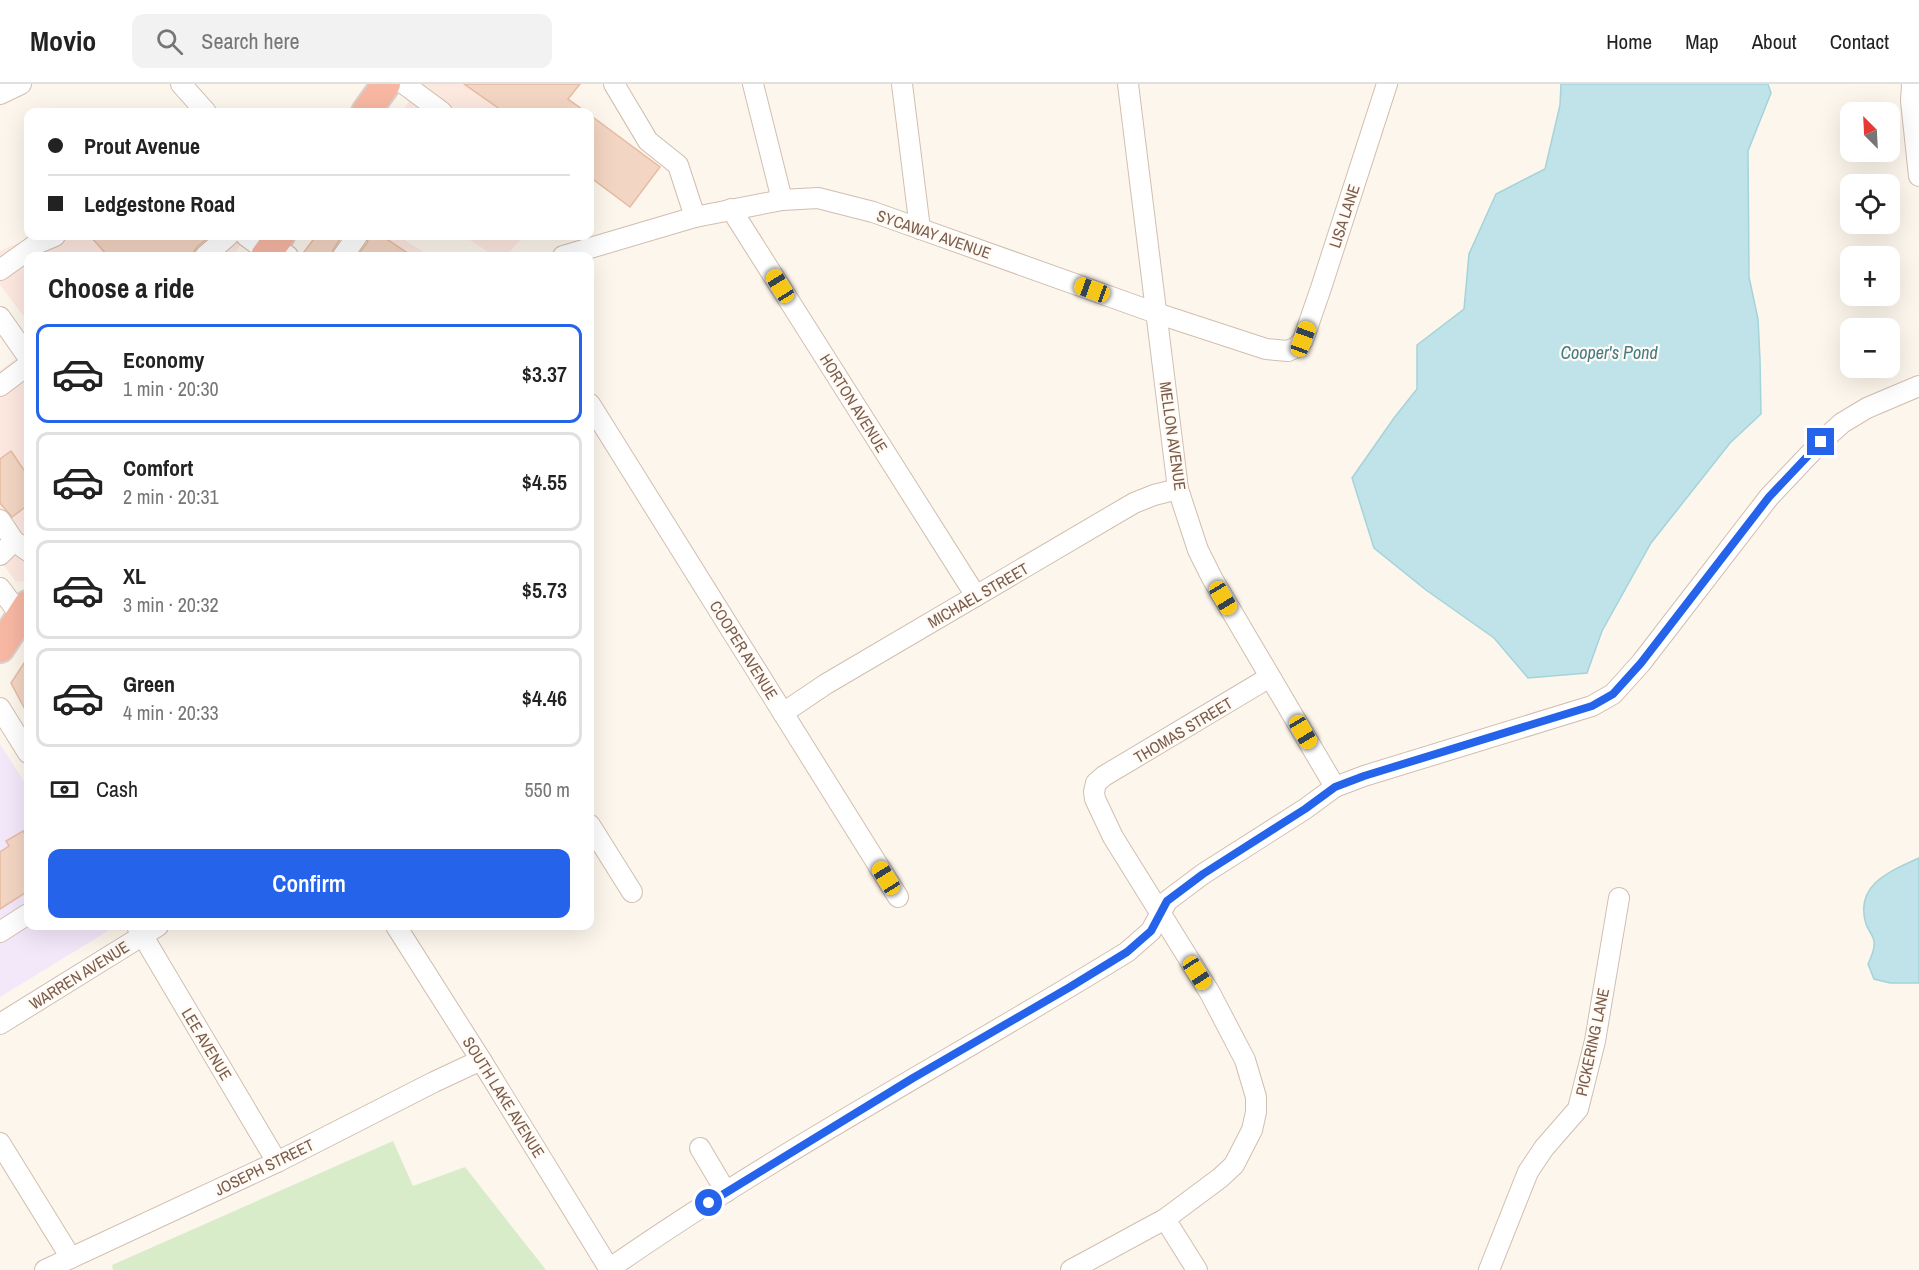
<!DOCTYPE html>
<meta charset="utf-8">
<style>
body{margin:0;font-family:"Archivo Narrow",sans-serif;background:#f2f2f2;color:#222;height:100vh;display:flex;flex-direction:column;font-size:22px;white-space:nowrap}
*{box-sizing:border-box;margin:0}
p{font-size:20px;color:#767676}
.icon{flex:none;width:33px;height:33px;fill:none;stroke:currentColor;stroke-width:2;stroke-linecap:round;stroke-linejoin:round}
.map{position:relative;flex:1;overflow:hidden}
.details{position:absolute;left:24px;top:168px;width:570px;height:678px;display:flex;flex-direction:column;background:#fff;border-radius:12px;box-shadow:0 6px 24px #0002}
.details>*{flex:none}
.banner{position:absolute;left:24px;top:24px;width:570px;height:132px;border-radius:12px;box-shadow:0 6px 24px #0002;display:grid;align-content:center;height:132px;padding:0 24px;background:#fff}
.needle{width:39px;rotate:336deg}
.buttons{position:absolute;left:1840px;top:18px;display:grid;gap:12px}
.buttons a{display:grid;place-items:center;width:60px;height:60px;border-radius:12px;background:#fff;box-shadow:0 6px 24px #0002;font-size:30px}
.end{position:absolute;width:27px;height:27px;margin:-14px;border:8px solid #2563eb;background:#fff;box-shadow:0 0 0 3px #fff}
.from{border-radius:50%}
.car{position:absolute;width:18px;height:36px;margin:-18px -9px;border-radius:8px;box-shadow:0 0 4px 2px #0007;background:linear-gradient(#f5c518 24%,#345 0 40%,#f5c518 0 76%,#345 0 86%,#f5c518 0)}
.banner b{display:flex;align-items:center;gap:21px;height:57px;font-size:22px}
.banner b+b{border-top:2px solid #e0e0e0}
.banner i{width:15px;height:15px;background:#222}
ul{padding:0;list-style:none}
li{display:flex;align-items:center;gap:18px;height:99px;margin:0 12px 9px;padding:0 12px;border:3px solid #e0e0e0;border-radius:12px}
li div{flex:1}
li b{display:block;font-size:22px}
li em{font-style:normal;font-weight:600}
li.selected{border-color:#2563eb}
li>.icon{width:54px;height:54px;stroke-width:1.5}
h2{padding:0 24px;font-size:27px;line-height:72px}
.pay{display:flex;align-items:center;gap:15px;height:66px;padding:0 24px;font-size:22px}
.pay p{margin-inline-start:auto}
.primary-button{display:flex;gap:12px;margin-top:auto;padding:12px 24px}
.primary-button a{flex:1;height:69px;border-radius:12px;background:#2563eb;color:#fff;font-size:24px;font-weight:600;line-height:69px;text-align:center}
header{display:flex;align-items:center;gap:36px;box-sizing:border-box;height:84px;padding:0 30px;background:#fff;border-bottom:2px solid #e0e0e0}
header strong{font-size:28px}
nav{display:flex;gap:33px;margin-inline-start:auto;font-size:21px}
.search{width:420px;height:54px;background:#f2f2f2;display:flex;align-items:center;gap:15px;box-sizing:border-box;padding:0 21px;border-radius:12px;color:#767676;font-size:22px}
.map>svg:first-child{display:block}
</style>
<header>
<strong>Movio</strong>
<div class="search"><svg class="icon" aria-label="search" viewBox="0 0 24 24"><circle cx="10" cy="10" r="6"/><path d="M15 15l6 6"/></svg>Search here</div>
<nav><a>Home</a><a>Map</a><a>About</a><a>Contact</a></nav>
</header>
<div class="map">
<svg width="1919" height="1186" viewBox="0 0 1919 1186">
<rect width="100%" height="100%" fill="#fdf6ec"/>
<g fill="#fde8e0">
<polygon points="420,0 569,0 573,3 552,28 402,28"/>
<polygon points="34,152 247,152 233,172 28,172 28,238 0,201 0,167"/>
<polygon points="321,152 398,152 430,172 307,172"/>
<polygon points="464,152 524,152 506,172 494,172"/>
<polygon points="16,275 28,293 28,488 24,497 16,498 0,476 0,286"/>
</g>
<polygon fill="#f3e8fa" points="0,660 28,704 28,842 116,842 0,913"/>
<polygon fill="#d8ecc9" points="393,1057 413,1102 465,1083 546,1186 113,1186 112,1181"/>
<g fill="#bfe3e8" stroke="#a5d3da" stroke-width="1.5">
<polygon points="1561,0 1768,0 1771,9 1748,67 1749,193 1758,235 1760,275 1761,330 1730,359 1651,459 1602,547 1587,589 1528,594 1494,554 1426,506 1374,464 1352,394 1394,334 1417,305 1417,261 1464,225 1469,170 1496,110 1545,85 1560,21"/>
<path d="M1919,774V899H1890L1874,895L1868,880C1871,874 1875,864 1874,857C1873,851 1868,846 1866,840C1854,801 1890,787 1919,774Z"/>
</g>
<g fill="#f3d5c3" stroke="#e6bba3" stroke-width="1.5">
<polygon points="464,0 580,0 568,15 586,28 504,28"/>
<polygon points="590,31 660,83 630,123 590,93"/>
<polygon points="90,152 210,152 197,163 191,172 108,172"/>
<polygon points="316,152 335,152 340,155 333,166 331,172 301,172"/>
<polygon points="369,152 382,152 412,172 357,172 367,159"/>
<polygon points="11,367 28,392 28,421 12,433 0,419 0,375"/>
<polygon points="28,573 28,631 11,599"/>
<polygon points="23,747 28,756 28,807 0,825 0,768 9,762 6,757"/>
</g>
<g fill="none" stroke-linecap="round" stroke-linejoin="round">
<g stroke="#d1beb0" stroke-width="22">
<g id="minor">
<polyline points="181,0 206,28"/>
<polyline points="404,0 442,28"/>
<polyline points="614,0 648,57 678,81 695,133"/>
<polyline points="753,0 782,116"/>
<polyline points="902,0 920,145"/>
<polyline points="1128,0 1178,405 1198,466 1212,494 1335,703"/>
<polyline points="1912,0 1911,17 1919,92"/>
<polyline points="0,10 21,0"/>
<polyline points="731,125 976,512"/>
<polyline points="246,152 268,168"/>
<polyline points="271,164 288,172"/>
<polyline points="205,172 228,152"/>
<polyline points="343,172 357,152"/>
<polyline points="563,172 695,133 782,116 818,114 873,128 1156,229 1266,265 1288,267 1297,263 1303,256 1321,204 1387,0"/>
<polyline points="0,186 38,159 55,152"/>
<polyline points="0,233 28,273"/>
<polyline points="0,302 28,281"/>
<polyline points="590,320 898,813"/>
<polyline points="0,436 14,457 28,467"/>
<polyline points="0,471 14,457"/>
<polyline points="0,504 21,532"/>
<polyline points="0,624 28,669"/>
<polyline points="783,629 826,600 1134,419 1154,411 1178,405"/>
<polyline points="590,741 632,808"/>
<polyline points="137,842 277,1078"/>
<polyline points="396,842 481,976 610,1186"/>
<polyline points="0,848 28,830"/>
<polyline points="0,940 158,842"/>
<polyline points="0,1059 71,1174"/>
<polyline points="700,1064 726,1108"/>
<polyline points="1165,1135 1197,1186"/>
<path d="M609,1185C775,1069 955,974 1127,868L1151,847L1167,817L1203,790L1305,725L1335,703L1364,692L1592,622L1613,610L1641,579L1769,413L1821,358L1842,339L1867,324L1919,302"/>
<polyline points="45,1186 277,1078 434,998 481,976"/>
<polyline points="1071,1186 1165,1135 1220,1094 1234,1081 1252,1046 1256,1028 1256,1013 1245,976 1210,909 1113,753 1095,715 1094,708 1096,699 1104,692 1270,593"/>
<polyline points="1489,1186 1528,1088 1544,1064 1578,1025 1595,957 1619,814"/>
</g>
</g>
<g stroke="#dad1cd" stroke-width="32">
<g id="highway">
<polyline points="366,28 386,0"/>
<polyline points="265,172 280,152"/>
<polyline points="0,564 28,521"/>
</g>
</g>
<use href="#minor" stroke="#fff" stroke-width="20"/>
<use href="#highway" stroke="#f7b7a3" stroke-width="28"/>
</g>
<g fill="none" stroke-linecap="round" stroke-linejoin="round">
<polyline stroke="#2563eb" stroke-width="8" points="709,1119 913,994 1070,903 1127,868 1151,847 1167,817 1203,790 1305,725 1335,703 1364,692 1592,622 1613,610 1641,579 1769,413 1821,358"/>
</g>
<g text-anchor="middle" dominant-baseline="central" stroke-width="4.5" stroke-linejoin="round" paint-order="stroke">
<g font-size="16" fill="#7a5c4d" stroke="#fffaf3">
<text transform="translate(1344 132) rotate(-72)">LISA LANE</text>
<text transform="translate(934 150) rotate(19)">SYCAWAY AVENUE</text>
<text transform="translate(854 319) rotate(58)">HORTON AVENUE</text>
<text transform="translate(1173 352) rotate(82)">MELLON AVENUE</text>
<text transform="translate(978 511) rotate(-30)">MICHAEL STREET</text>
<text transform="translate(744 566) rotate(58)">COOPER AVENUE</text>
<text transform="translate(1183 646) rotate(-31)">THOMAS STREET</text>
<text transform="translate(79 891) rotate(-32)">WARREN AVENUE</text>
<text transform="translate(1592 958) rotate(-78)">PICKERING LANE</text>
<text transform="translate(207 960) rotate(59)">LEE AVENUE</text>
<text transform="translate(504 1013) rotate(58)">SOUTH LAKE AVENUE</text>
<text transform="translate(264 1083) rotate(-26)">JOSEPH STREET</text>
</g>
<g font-size="18" font-style="italic" fill="#437c86" stroke="#fffaf3">
<text x="1609" y="268">Cooper's Pond</text>
</g>
</g>
</svg>
<div class="buttons">
<a><svg class="needle" viewBox="-14 -14 28 28"><path d="M0-13l5 13h-10z" fill="#e53935"/><path d="M0 13l5-13h-10z" fill="#767676"/></svg></a>
<a><svg class="icon" aria-label="locate" viewBox="0 0 24 24"><circle cx="12" cy="12" r="6"/><path d="M12 2v4M12 18v4M2 12h4M18 12h4"/></svg></a>
<a>+</a>
<a>−</a>
</div>
<i class="end from" style="left:709px;top:1119px"></i>
<i class="end" style="left:1821px;top:358px"></i>
<i class="car" style="left:780px;top:202px;rotate:328deg"></i>
<i class="car" style="left:1092px;top:206px;rotate:290deg"></i>
<i class="car" style="left:1303px;top:255px;rotate:20deg"></i>
<i class="car" style="left:1223px;top:514px;rotate:149deg"></i>
<i class="car" style="left:1303px;top:648px;rotate:149deg"></i>
<i class="car" style="left:886px;top:794px;rotate:328deg"></i>
<i class="car" style="left:1197px;top:889px;rotate:147deg"></i>
<div class="banner">
<b><i class="from"></i>Prout Avenue</b>
<b><i></i>Ledgestone Road</b>
</div>
<section class="details">
<h2>Choose a ride</h2>
<ul>
<li class="selected"><svg class="icon" aria-label="car" viewBox="0 0 24 24"><path d="M5 17H2v-5l4-1 3-4h7l3 4 3 1v5h-3M9 17h6M6 11h13"/><circle cx="7" cy="17" r="2"/><circle cx="17" cy="17" r="2"/></svg><div><b>Economy</b><p>1 min · 20:30</p></div><em>$3.37</em></li>
<li><svg class="icon" aria-label="car" viewBox="0 0 24 24"><path d="M5 17H2v-5l4-1 3-4h7l3 4 3 1v5h-3M9 17h6M6 11h13"/><circle cx="7" cy="17" r="2"/><circle cx="17" cy="17" r="2"/></svg><div><b>Comfort</b><p>2 min · 20:31</p></div><em>$4.55</em></li>
<li><svg class="icon" aria-label="car" viewBox="0 0 24 24"><path d="M5 17H2v-5l4-1 3-4h7l3 4 3 1v5h-3M9 17h6M6 11h13"/><circle cx="7" cy="17" r="2"/><circle cx="17" cy="17" r="2"/></svg><div><b>XL</b><p>3 min · 20:32</p></div><em>$5.73</em></li>
<li><svg class="icon" aria-label="car" viewBox="0 0 24 24"><path d="M5 17H2v-5l4-1 3-4h7l3 4 3 1v5h-3M9 17h6M6 11h13"/><circle cx="7" cy="17" r="2"/><circle cx="17" cy="17" r="2"/></svg><div><b>Green</b><p>4 min · 20:33</p></div><em>$4.46</em></li>
</ul>
<div class="pay"><svg class="icon" aria-label="cash" viewBox="0 0 24 24"><path d="M3 7h18v10H3z"/><circle cx="12" cy="12" r="2"/></svg>Cash<p>550 m</p></div>
<div class="primary-button"><a>Confirm</a></div>
</section>
</div>
